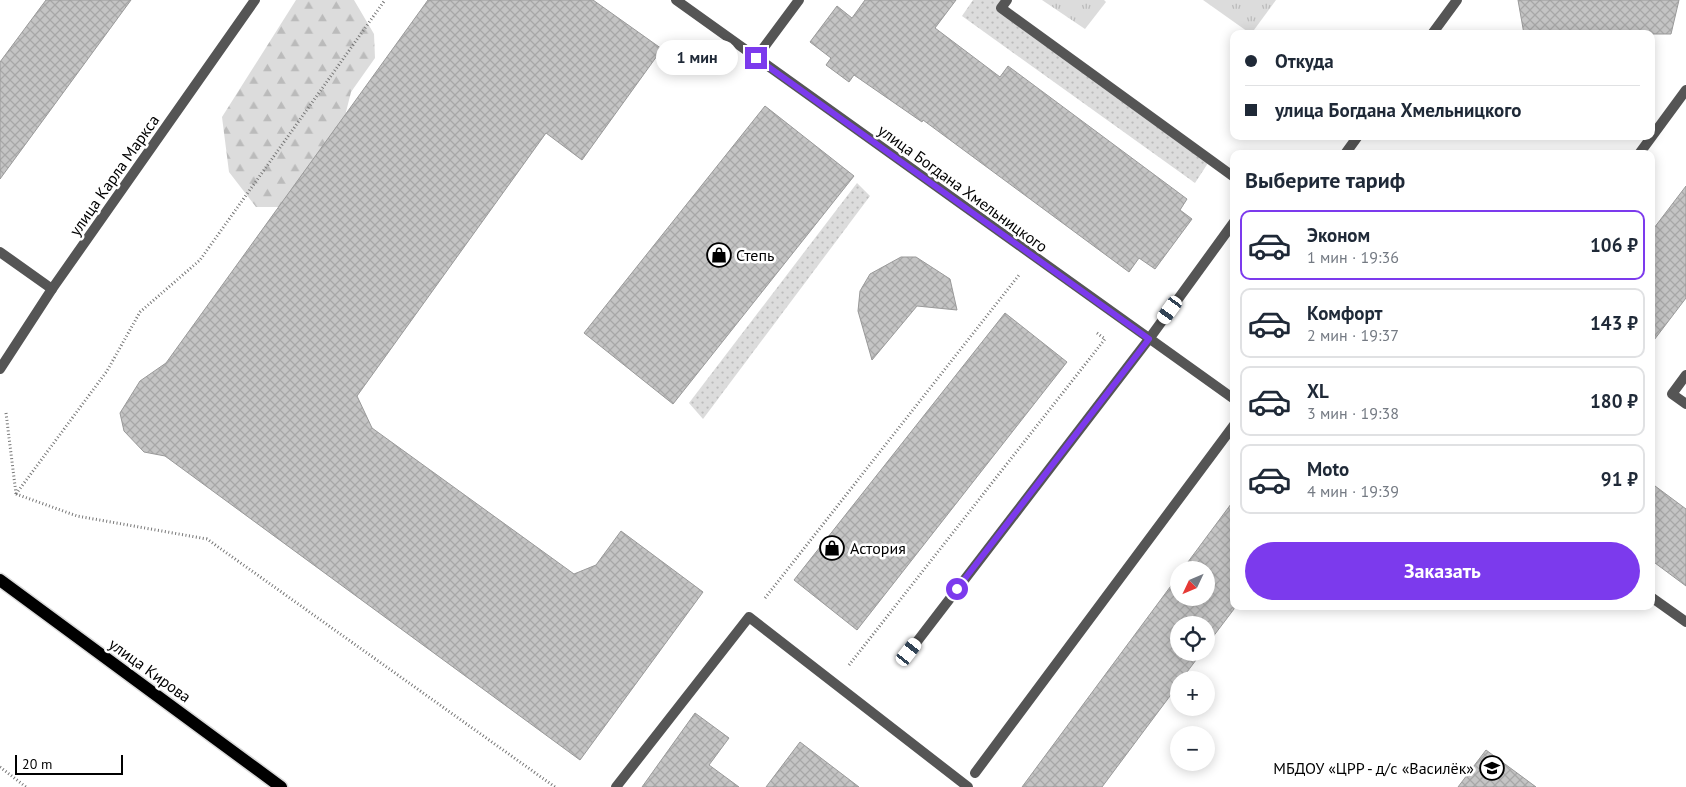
<!DOCTYPE html>
<html lang="ru">
<meta charset="utf-8">
<style>
body{margin:0;font-family:"PT Sans",sans-serif;background:#f2f2f3;color:#1f2937;height:100vh;display:flex;flex-direction:column;font-size:19px;white-space:nowrap}
*{box-sizing:border-box;margin:0}
p{font-size:16px;color:#747a83}
.icon{flex:none;width:28px;height:28px;fill:none;stroke:currentColor;stroke-width:2;stroke-linecap:round;stroke-linejoin:round}
.map{position:relative;flex:1;overflow:hidden}
.sheet{position:absolute;left:1230px;top:150px;width:425px;height:460px;display:flex;flex-direction:column;background:#fff;border-radius:10px;box-shadow:0 2px 12px #0003}
.sheet>*{flex:none}
.top-card{position:absolute;left:1230px;top:30px;width:425px;height:110px;border-radius:10px;box-shadow:0 2px 12px #0003;display:grid;align-content:center;height:110px;padding:0 15px;background:#fff}
.needle{width:32px;rotate:226deg}
.tools{position:absolute;left:1170px;top:561px;display:grid;gap:10px}
.tools a{display:grid;place-items:center;width:45px;height:45px;border-radius:50%;background:#fff;box-shadow:0 2px 12px #0003;font-size:25px}
.scale{position:absolute;left:15px;bottom:12px;width:108px;box-sizing:border-box;padding-left:5px;border:2px solid #000;border-top:0;font-size:14px;line-height:18px;white-space:nowrap;color:#000;-webkit-text-stroke:4px #fff;paint-order:stroke}
.end{position:absolute;width:22px;height:22px;margin:-11px;border:6px solid #7c3aed;background:#fff;box-shadow:0 0 0 2px #fff}
.from{border-radius:50%}
.bubble{position:absolute;height:35px;border-radius:18px;background:#fff;box-shadow:0 2px 12px #0003;font-size:16px;font-weight:700;line-height:35px;text-align:center}
.car{position:absolute;width:15px;height:30px;margin:-15px -8px;border-radius:6px;box-shadow:0 0 4px 1px #0007;background:linear-gradient(#fff 24%,#345 0 40%,#fff 0 76%,#345 0 86%,#fff 0)}
.top-card b{display:flex;align-items:center;gap:18px;height:48px;font-size:19px}
.top-card b+b{border-top:1px solid #e0e1e3}
.top-card i{width:12px;height:12px;background:#1f2937}
ul{padding:0;list-style:none}
li{display:flex;align-items:center;gap:15px;height:70px;margin:0 10px 8px;padding:0 5px;border:2px solid #e0e1e3;border-radius:10px}
li div{flex:1}
li b{display:block;font-size:19px}
li em{font-style:normal;font-weight:700}
li.selected{border-color:#7c3aed}
li>.icon{width:45px;height:45px;stroke-width:1.5}
h2{padding:0 15px;font-size:22px;line-height:60px}
.button{display:flex;gap:10px;margin-top:auto;padding:10px 15px}
.button a{flex:1;height:58px;border-radius:30px;background:#7c3aed;color:#fff;font-size:20px;font-weight:700;line-height:58px;text-align:center}
.map>svg:first-child{display:block}
</style>
<div class="map">
<svg width="1686" height="787" viewBox="0 0 1686 787">
<defs>
<pattern id="grass-dots" width="8" height="8" patternUnits="userSpaceOnUse" patternTransform="scale(1.25)"><rect width="8" height="8" fill="#dcdcdc"/><path d="M2 2h.1M6 6h.1" fill="none" stroke="#bbb" stroke-width="1.8" stroke-linecap="round"/></pattern>
<pattern id="forest-firs" width="22" height="20" patternUnits="userSpaceOnUse" patternTransform="scale(1.25)"><rect width="22" height="20" fill="#dcdcdc"/><path d="M5 1l3.5 6h-7zM16 11l3.5 6h-7z" fill="#bbb"/></pattern>
<pattern id="park-tufts" width="24" height="20" patternUnits="userSpaceOnUse" patternTransform="scale(1.25)"><rect width="24" height="20" fill="#dcdcdc"/><path d="M3 7l-1-3M5 7V3M7 7l1-3M15 17l-1-3M17 17v-4M19 17l1-3" fill="none" stroke="#bbb"/></pattern>
<pattern id="building-cross-hatch" width="8" height="8" patternUnits="userSpaceOnUse" patternTransform="scale(1.25)"><rect width="8" height="8" fill="#c4c4c4"/><path d="M0 0l8 8M0 8l8-8" fill="none" stroke="#a7a7a7"/></pattern>
</defs>
<rect width="100%" height="100%" fill="#fff"/>
<g fill="url(#grass-dots)">
<polygon points="973,0 1007,0 1002,8 1210,160 1195,183 962,16"/>
<polygon points="857,183 870,196 703,419 689,403"/>
</g>
<polygon fill="url(#forest-firs)" points="296,0 354,0 374,34 375,58 351,92 342,128 284,207 256,207 229,172 222,117"/>
<g fill="url(#park-tufts)">
<polygon points="1042,0 1104,0 1106,2 1085,29"/>
<polygon points="1203,0 1276,0 1251,34"/>
</g>
<g fill="url(#building-cross-hatch)" stroke="#999">
<polygon points="46,0 131,0 0,179 0,62"/>
<polygon points="428,0 593,0 662,49 582,160 546,133 357,396 372,428 574,574 596,565 621,531 703,592 580,760 165,456 144,452 124,431 120,413 140,381 166,363"/>
<polygon points="865,0 956,0 935,28 1000,77 1008,66 1187,199 1180,210 1192,219 1155,269 1139,258 1129,272 923,120 922,122 854,75 849,82 826,65 831,58 810,42 837,6 852,18"/>
<polygon points="1518,0 1679,0 1671,34 1524,34"/>
<polygon points="765,106 854,176 673,404 584,333"/>
<polygon points="1686,186 1686,298 1651,344 1651,232"/>
<polygon points="901,257 916,257 950,279 957,310 917,306 872,360 858,311 860,291 870,274"/>
<polygon points="1005,313 1067,362 857,630 794,580"/>
<polygon points="1651,483 1686,509 1686,586 1651,560"/>
<polygon points="1234,500 1234,609 1206,646 1206,625 1179,625 1179,652 1202,652 1181,680 1179,680 1179,684 1158,712 1102,787 1022,787 1179,575 1179,598 1206,598 1206,570 1182,570"/>
<polygon points="695,713 729,738 709,765 739,787 642,787"/>
<polygon points="800,742 859,787 766,787"/>
<polygon points="1486,750 1536,787 1458,787"/>
</g>
<g fill="none" stroke-linecap="round" stroke-linejoin="round">
<g stroke="#dbdbdb" stroke-width="15">
<polyline id="primary" points="0,580 281,787"/>
</g>
<g stroke="#777" stroke-width="3" stroke-dasharray="1 2.5" stroke-linecap="butt">
<polyline points="6,413 16,494"/>
<polyline points="16,494 77,516 207,539 555,787"/>
<polyline points="16,494 107,371 140,312 200,260 385,0"/>
<polyline points="765,598 1019,275"/>
<polyline points="849,665 1105,339 1097,333"/>
<polyline points="0,767 26,787"/>
</g>
<g stroke="#555" stroke-width="10">
<polyline points="1007,0 1001,8 1234,177"/>
<polyline points="1432,34 1457,0"/>
<polyline points="756,58 799,0"/>
<polyline points="1345,154 1358,136"/>
<polyline points="1639,154 1686,90"/>
<polyline points="0,252 52,289"/>
<polyline points="1686,375 1672,394 1686,404"/>
<polyline points="1651,597 1686,622"/>
<polyline points="909,652 1149,339 1234,222"/>
<polyline points="975,773 1234,425"/>
<polyline points="616,787 749,617 968,787"/>
</g>
<g stroke="#555" stroke-width="10">
<polyline points="676,0 1234,399"/>
<polyline points="0,369 52,289 255,0"/>
</g>
<use href="#primary" stroke="#000" stroke-width="12"/>
</g>
<g fill="none" stroke-linecap="round" stroke-linejoin="round">
<polyline stroke="#7c3aed" stroke-width="6" points="756,58 1149,339 957,589"/>
</g>
<defs>
<g id="shop-ring" transform="scale(1.25)"><circle r="9.5" fill="#fff" stroke="#000" stroke-width="1.5"/><path d="M-5-2.5h2.3a2.7 3.5 0 0 1 5.4 0H5L5.5 6h-11ZM-1.5-2.5h3a1.5 2.3 0 0 0-3 0Z" fill="#000"/></g>
<g id="school-ring" transform="scale(1.25)"><circle r="9.5" fill="#fff" stroke="#000" stroke-width="1.5"/><path d="M0-5L7-2L0 1L-7-2ZM-4 1L0 2.5L4 1V4Q0 6-4 4Z" fill="#000"/></g>
</defs>
<g fill-rule="evenodd">
<use href="#shop-ring" x="719" y="255"/>
<use href="#shop-ring" x="832" y="548"/>
<use href="#school-ring" x="1492" y="768"/>
</g>
<g text-anchor="middle" dominant-baseline="central" stroke-width="5" stroke-linejoin="round" paint-order="stroke">
<g font-size="16" fill="#000" stroke="#fff">
<text transform="translate(114 175) rotate(-55)">улица Карла Маркса</text>
<text transform="translate(963 188) rotate(36)">улица Богдана Хмельницкого</text>
<text transform="translate(150 670) rotate(36)">улица Кирова</text>
</g>
<g font-size="16" fill="#000" stroke="#fff" text-anchor="start">
<text x="736" y="255">Степь</text>
<text x="850" y="548">Астория</text>
<text x="1474" y="768" text-anchor="end">МБДОУ «ЦРР - д/с «Василёк»</text>
</g>
</g>
</svg>
<div class="tools">
<a><svg class="needle" viewBox="-14 -14 28 28"><path d="M0-13l5 13h-10z" fill="#e53935"/><path d="M0 13l5-13h-10z" fill="#747a83"/></svg></a>
<a><svg class="icon" aria-label="locate" viewBox="0 0 24 24"><circle cx="12" cy="12" r="6"/><path d="M12 2v4M12 18v4M2 12h4M18 12h4"/></svg></a>
<a>+</a>
<a>−</a>
</div>
<div class="scale">20 m</div>
<i class="end from" style="left:957px;top:589px"></i>
<i class="end" style="left:756px;top:58px"></i>
<div class="bubble" style="left:656px;top:40px;width:82px">1 мин</div>
<i class="car" style="left:1170px;top:310px;rotate:216deg"></i>
<i class="car" style="left:909px;top:652px;rotate:38deg"></i>
<div class="top-card">
<b><i class="from"></i>Откуда</b>
<b><i></i>улица Богдана Хмельницкого</b>
</div>
<section class="sheet">
<h2>Выберите тариф</h2>
<ul>
<li class="selected"><svg class="icon" aria-label="car" viewBox="0 0 24 24"><path d="M5 17H2v-5l4-1 3-4h7l3 4 3 1v5h-3M9 17h6M6 11h13"/><circle cx="7" cy="17" r="2"/><circle cx="17" cy="17" r="2"/></svg><div><b>Эконом</b><p>1 мин · 19:36</p></div><em>106 ₽</em></li>
<li><svg class="icon" aria-label="car" viewBox="0 0 24 24"><path d="M5 17H2v-5l4-1 3-4h7l3 4 3 1v5h-3M9 17h6M6 11h13"/><circle cx="7" cy="17" r="2"/><circle cx="17" cy="17" r="2"/></svg><div><b>Комфорт</b><p>2 мин · 19:37</p></div><em>143 ₽</em></li>
<li><svg class="icon" aria-label="car" viewBox="0 0 24 24"><path d="M5 17H2v-5l4-1 3-4h7l3 4 3 1v5h-3M9 17h6M6 11h13"/><circle cx="7" cy="17" r="2"/><circle cx="17" cy="17" r="2"/></svg><div><b>XL</b><p>3 мин · 19:38</p></div><em>180 ₽</em></li>
<li><svg class="icon" aria-label="car" viewBox="0 0 24 24"><path d="M5 17H2v-5l4-1 3-4h7l3 4 3 1v5h-3M9 17h6M6 11h13"/><circle cx="7" cy="17" r="2"/><circle cx="17" cy="17" r="2"/></svg><div><b>Moto</b><p>4 мин · 19:39</p></div><em>91 ₽</em></li>
</ul>
<div class="button"><a>Заказать</a></div>
</section>
</div>
